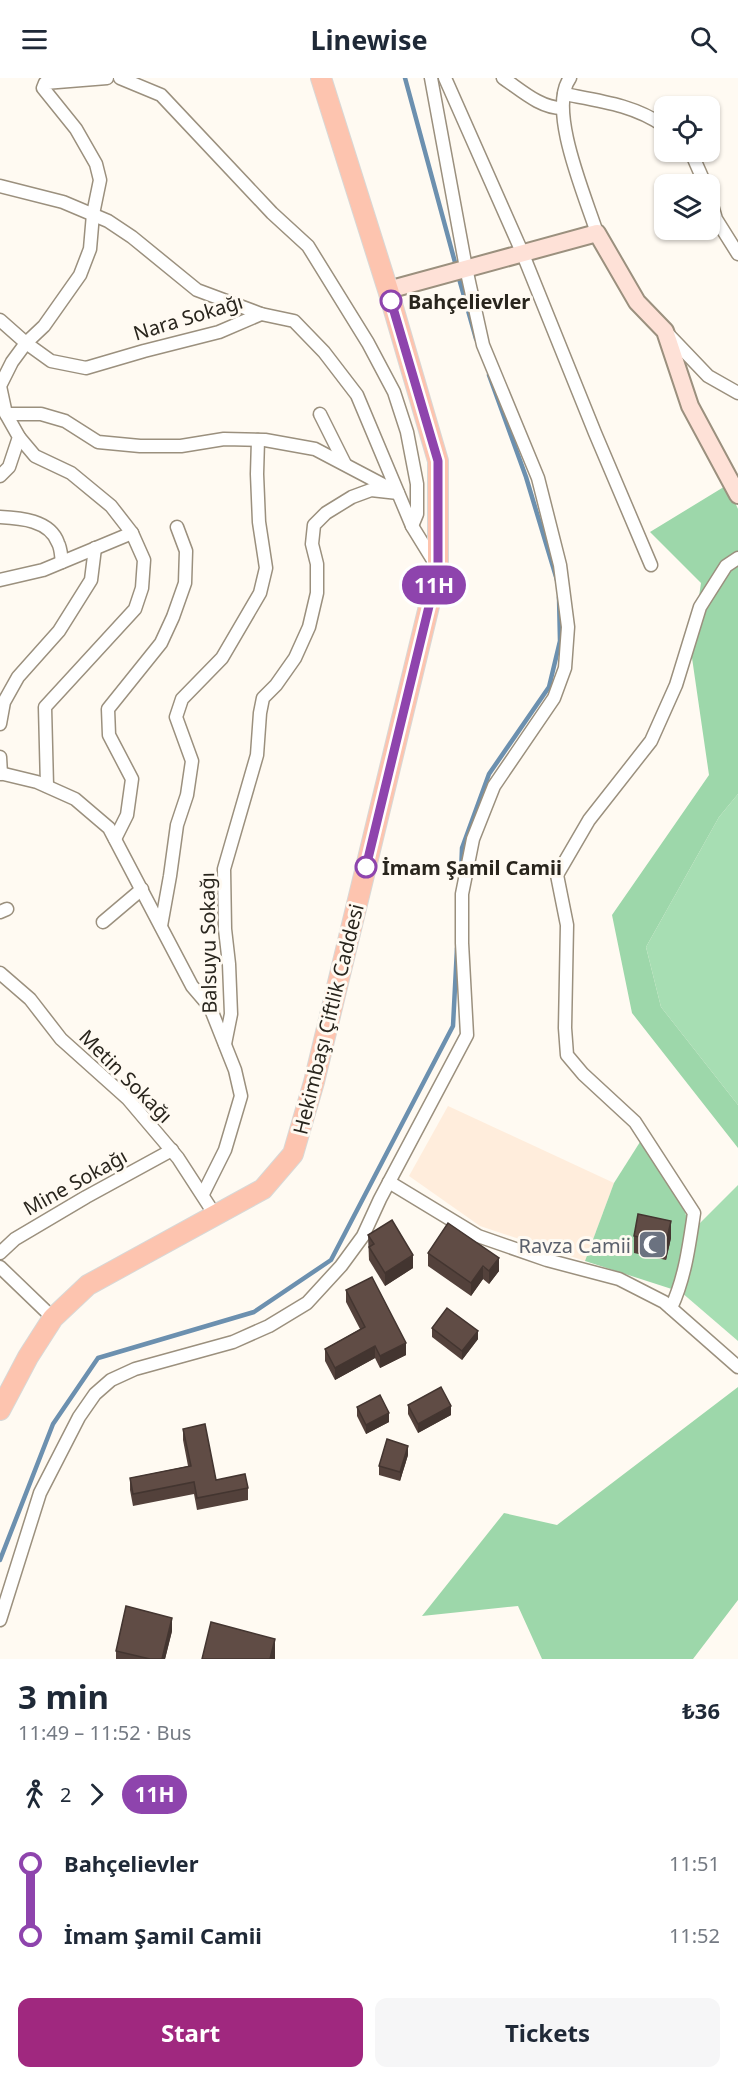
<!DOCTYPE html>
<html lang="en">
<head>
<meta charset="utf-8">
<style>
	:root { --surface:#fff; --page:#f6f6f7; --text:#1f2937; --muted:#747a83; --accent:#a0287f }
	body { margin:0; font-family:"Noto Sans",sans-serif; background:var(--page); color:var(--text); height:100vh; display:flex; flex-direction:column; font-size:22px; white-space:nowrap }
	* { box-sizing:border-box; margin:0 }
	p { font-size:20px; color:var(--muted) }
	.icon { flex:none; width:33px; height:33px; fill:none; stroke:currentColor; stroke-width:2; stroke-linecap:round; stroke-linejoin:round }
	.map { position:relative; height:1581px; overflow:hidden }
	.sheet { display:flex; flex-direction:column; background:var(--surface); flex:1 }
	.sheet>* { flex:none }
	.badge { padding:0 12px; border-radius:20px; font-size:21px; line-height:39px }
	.tools { position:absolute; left:654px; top:18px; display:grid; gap:12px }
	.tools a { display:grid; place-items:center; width:66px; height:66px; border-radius:12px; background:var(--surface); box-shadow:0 2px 4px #0004; font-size:30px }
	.map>.badge { position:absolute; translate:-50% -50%; box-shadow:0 0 0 3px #fff }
	.legs { display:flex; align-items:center; gap:9px; height:66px; padding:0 18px; font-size:20px }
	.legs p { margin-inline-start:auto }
	.summary { display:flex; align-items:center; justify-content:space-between; height:102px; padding:0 18px }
	h1 { font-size:33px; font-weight:700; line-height:45px }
	.cta { display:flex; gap:12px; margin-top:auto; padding:12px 18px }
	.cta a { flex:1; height:69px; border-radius:12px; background:var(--accent); color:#fff; font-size:24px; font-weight:700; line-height:69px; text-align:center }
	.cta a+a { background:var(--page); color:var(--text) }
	ul { padding:0 18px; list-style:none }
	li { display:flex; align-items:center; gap:21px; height:72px; font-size:22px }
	li i { display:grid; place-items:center; width:9px; height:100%; margin:0 8px; background:currentColor }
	li i::after { content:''; width:15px; height:15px; margin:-8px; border:4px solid; border-radius:50%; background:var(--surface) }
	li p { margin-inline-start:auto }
	li:first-child i { background:linear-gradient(#0000 50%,currentColor 0) }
	li:last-child i { background:linear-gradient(currentColor 50%,#0000 0) }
	header { display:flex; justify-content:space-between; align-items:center; height:78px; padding:0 18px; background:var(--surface); font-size:27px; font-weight:700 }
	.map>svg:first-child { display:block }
	.industrial { fill:#ffeddc }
	.green { fill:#a7deb3 }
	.forest { fill:#9dd7aa }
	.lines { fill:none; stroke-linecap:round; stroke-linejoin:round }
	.stream { stroke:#6c90af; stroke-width:4.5 }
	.street-casing { stroke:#9b907e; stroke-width:15 }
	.secondary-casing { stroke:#9b907e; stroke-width:20 }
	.primary-casing { stroke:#d8d8d6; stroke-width:22 }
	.street { stroke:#fff; stroke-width:12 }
	.secondary { stroke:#fee1d7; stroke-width:16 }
	.primary { stroke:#fdc4af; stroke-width:20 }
	.wall { fill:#53413b }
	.shaded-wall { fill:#433530 }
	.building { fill:#604c45; stroke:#433530; stroke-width:1.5 }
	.line-1-casing { stroke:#fff; stroke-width:14 }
	.line-1 { stroke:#8e44ad; stroke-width:9 }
	.stop-1-dot { fill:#fff; stroke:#8e44ad; stroke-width:3 }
	.labels { text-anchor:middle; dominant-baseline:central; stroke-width:6; stroke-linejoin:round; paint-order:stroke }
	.stop-label { font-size:20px; font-weight:bold; fill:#29251d; stroke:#fffaf2; text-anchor:start }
	.street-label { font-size:20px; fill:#29251d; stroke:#fffaf2 }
	.worship-label { font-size:20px; fill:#5b616d; stroke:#fffaf2; text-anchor:end }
</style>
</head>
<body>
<header><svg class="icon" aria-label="menu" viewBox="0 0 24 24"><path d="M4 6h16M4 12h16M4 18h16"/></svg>Linewise<svg class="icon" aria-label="search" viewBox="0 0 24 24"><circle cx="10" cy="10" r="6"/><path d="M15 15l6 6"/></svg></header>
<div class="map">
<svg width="738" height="1581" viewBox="0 0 738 1581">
	<rect width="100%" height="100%" fill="#fffaf2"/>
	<!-- industrial -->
	<polygon class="industrial" points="448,1028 614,1105 585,1183 480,1148 409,1098"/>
	<!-- green -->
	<g class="green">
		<polygon points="738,716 738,1027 661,929 646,869 719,739"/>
		<polygon points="738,1107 738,1263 681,1214 692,1153"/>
	</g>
	<!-- forest -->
	<g class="forest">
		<polygon points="727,407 738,431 738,716 719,739 646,869 661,929 738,1027 738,1070 632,935 612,837 709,697 691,573 701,505 650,454"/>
		<polygon points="640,1064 672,1100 692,1153 681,1214 585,1183 614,1105"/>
		<polygon points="738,1309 738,1522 693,1581 542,1581 518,1528 422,1538 504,1435 557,1447"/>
	</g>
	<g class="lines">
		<!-- stream -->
		<g class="stream">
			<polyline points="405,0 456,188"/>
			<polyline points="458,197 476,261"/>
			<polyline points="489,297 526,399 557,502"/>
			<polyline points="461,795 462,770 489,696 549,609 560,563 559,519"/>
			<polyline points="0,1482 53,1346 98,1280 254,1234 331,1182 453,948 457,870"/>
		</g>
		<defs>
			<g id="street">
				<polyline points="120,0 161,17 272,135 308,168 368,265 394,314 407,354 417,406 417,436 412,448"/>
				<polyline points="445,0 522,174 595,355 651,487"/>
				<path d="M503,0c18,12 37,30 59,30"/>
				<path d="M570,0c-23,31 16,120 27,155"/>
				<path d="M564,16c36,7 70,11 100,32"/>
				<polyline points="691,74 705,106"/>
				<polyline points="0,108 63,124 108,143 132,159 197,212 261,236"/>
				<polyline points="710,120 716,141 738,176"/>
				<polyline points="0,242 26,265 51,283 86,290 144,273 219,254 261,236 294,243 324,274 357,317 412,448 436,487"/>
				<polyline points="666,254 708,298 738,315"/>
				<polyline points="6,336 41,336 65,343 98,364 140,368 181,368 224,361 265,362 315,371 391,411"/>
				<polyline points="320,336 345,386"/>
				<polyline points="19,359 35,378 71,395 111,428 132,455 144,482 142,510 135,531 45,629 47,708"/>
				<polyline points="0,398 9,389 19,359 6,336 0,308 12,284 26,265 44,248 80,197 90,171 93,136 100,102 96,86 76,51 43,10 45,5 107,0"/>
				<path d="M0,439c20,1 50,3 58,26 3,5 3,13 4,19"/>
				<polyline points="0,502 43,492 132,455"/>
				<polyline points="0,646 4,624 18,599 59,553 91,502 95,470"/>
				<polyline points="0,679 1,696"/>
				<polyline points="0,695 37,704 75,721 109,750 192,908 210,929 235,992 241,1018 225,1072 203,1116"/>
				<polyline points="115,761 127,737 132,701 109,657 108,631 161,565 173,539 185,505 186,473 177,449"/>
				<polyline points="0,834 7,831"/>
				<polyline points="103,844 142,811"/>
				<polyline points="161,848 170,798 177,747 187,717 192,683 176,639 182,621 222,580 260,515 266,490 259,444 257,396 258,362"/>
				<polyline points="0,895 30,921 61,961 128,1021 178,1080 215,1137"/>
				<polyline points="225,966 231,936 229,886 225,851 224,791 257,677 260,635 263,620 276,607 295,580 309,549 317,515 317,486 312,466 314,447 326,435 352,419 371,412 398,415"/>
				<polyline points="389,1104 478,1158 547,1182 619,1201 664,1224 738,1289"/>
				<polyline points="0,1175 15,1161 86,1119 172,1072"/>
				<polyline points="0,1189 53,1240"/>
				<path d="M671,1230c14,-30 18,-62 23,-95l-59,-91 -52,-48 -16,-19 -2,-27 2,-103 -10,-50 32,-55 62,-79 25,-56 24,-78 26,-41 12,-8"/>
				<polyline points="0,1542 40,1415 79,1339 95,1316 111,1302 135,1291 233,1264 269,1248 307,1225 341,1188 363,1158 380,1121 467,957 462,865 462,816 473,761 494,708 554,620 565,590 568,549 560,487 538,400 483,267 466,190 431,0"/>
			</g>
			<polyline id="secondary" points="388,212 597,155 637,224 665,253 690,328 738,417"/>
			<polyline id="primary" points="0,1332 28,1279 53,1240 88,1207 263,1111 293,1076 314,1004 438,491 438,383 388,212 321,0"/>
		</defs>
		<!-- street casing -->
		<use href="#street" class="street-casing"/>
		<!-- secondary casing -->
		<use href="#secondary" class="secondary-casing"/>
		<!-- primary casing -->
		<use href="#primary" class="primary-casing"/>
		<!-- street -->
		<use href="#street" class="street"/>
		<!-- secondary -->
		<use href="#secondary" class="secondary"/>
		<!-- primary -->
		<use href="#primary" class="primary"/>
	</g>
	<!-- wall -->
	<g class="wall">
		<polygon points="368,1157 413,1190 385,1208 369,1182"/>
		<polygon points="634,1158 671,1160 666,1182 634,1175"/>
		<polygon points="428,1175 499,1193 489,1206 483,1201 471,1218 428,1188"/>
		<polygon points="346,1212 406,1277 380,1290 375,1280 335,1302 325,1283 325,1271 360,1251 346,1224"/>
		<polygon points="432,1250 478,1261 462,1282 432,1259"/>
		<polygon points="408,1327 451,1337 418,1355 408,1336"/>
		<polygon points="357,1329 389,1344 366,1356 357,1338"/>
		<polygon points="183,1351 216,1402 248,1410 248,1422 197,1432 194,1416 133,1428 130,1412 130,1400 188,1388 183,1362"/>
		<polygon points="408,1377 400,1403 379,1397 379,1388"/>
		<polygon points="172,1553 165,1581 116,1581 116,1573"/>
	</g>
	<!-- shaded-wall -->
	<g class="shaded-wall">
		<polygon points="671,1143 671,1160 666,1182 666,1165"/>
		<polygon points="413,1177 413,1190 385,1208 385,1195"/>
		<polygon points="499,1180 499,1193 489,1206 489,1193"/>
		<polygon points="483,1188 483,1201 471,1218 471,1205"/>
		<polygon points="478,1253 478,1261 462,1282 462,1273"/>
		<polygon points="406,1265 406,1277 380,1290 380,1278"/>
		<polygon points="375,1268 375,1280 335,1302 335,1290"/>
		<polygon points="451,1328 451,1337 418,1355 418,1346"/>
		<polygon points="389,1335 389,1344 366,1356 366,1347"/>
		<polygon points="408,1368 408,1377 400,1403 400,1394"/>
		<polygon points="172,1540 172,1553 165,1581 162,1581"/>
		<polygon points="275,1561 275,1581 270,1581"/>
	</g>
	<!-- building -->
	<g class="building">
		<polygon points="638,1136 671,1143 666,1165 634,1158"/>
		<polygon points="392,1142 413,1177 385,1195 369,1169 374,1166 368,1157"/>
		<polygon points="448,1145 499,1180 489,1193 483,1188 471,1205 428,1175"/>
		<polygon points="372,1199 406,1265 380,1278 375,1268 335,1290 325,1271 365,1249 346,1212"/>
		<polygon points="447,1230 478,1253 462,1273 432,1250"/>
		<polygon points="441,1309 451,1328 418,1346 408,1327"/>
		<polygon points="380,1317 389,1335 366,1347 357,1329"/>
		<polygon points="205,1346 216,1402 245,1396 248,1410 197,1420 194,1404 133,1416 130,1400 191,1388 183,1351"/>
		<polygon points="387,1361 408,1368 400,1394 379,1388"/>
		<polygon points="126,1528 172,1540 162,1581 150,1581 116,1573"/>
		<polygon points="211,1544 275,1561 270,1581 202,1581"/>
	</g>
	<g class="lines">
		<defs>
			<polyline id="line-1" points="366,789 438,491 438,383 391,223"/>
		</defs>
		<!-- line-1 casing -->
		<use href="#line-1" class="line-1-casing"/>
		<!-- line-1 -->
		<use href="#line-1" class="line-1"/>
	</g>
	<!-- icons -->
	<defs>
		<symbol id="mosque-square" viewBox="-11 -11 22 22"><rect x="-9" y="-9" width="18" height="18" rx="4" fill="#6b7280" stroke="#fffaf2"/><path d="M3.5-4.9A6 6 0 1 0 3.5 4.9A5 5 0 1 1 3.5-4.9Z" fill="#fff"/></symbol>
	</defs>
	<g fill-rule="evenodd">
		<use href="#mosque-square" x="636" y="1150" width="33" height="33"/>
	</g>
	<!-- markers -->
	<g class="stop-1-dot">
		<circle cx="391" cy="223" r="10"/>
		<circle cx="366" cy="789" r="10"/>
	</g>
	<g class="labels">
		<!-- stop labels -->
		<g class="stop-label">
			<text x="408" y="223">Bahçelievler</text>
			<text x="382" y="789">İmam Şamil Camii</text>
		</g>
		<!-- street labels -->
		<g class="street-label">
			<text transform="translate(188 239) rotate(-17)">Nara Sokağı</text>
			<text transform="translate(208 865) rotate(-91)">Balsuyu Sokağı</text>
			<text transform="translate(328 941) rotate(-76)">Hekimbaşı Çiftlik Caddesi</text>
			<text transform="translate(126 998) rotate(45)">Metin Sokağı</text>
			<text transform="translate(75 1104) rotate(-29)">Mine Sokağı</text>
		</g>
		<!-- worship labels -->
		<g class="worship-label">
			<text x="631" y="1167">Ravza Camii</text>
		</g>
	</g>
</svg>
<div class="tools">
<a><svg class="icon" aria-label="locate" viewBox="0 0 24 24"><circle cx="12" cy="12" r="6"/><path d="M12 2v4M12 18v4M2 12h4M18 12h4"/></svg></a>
<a><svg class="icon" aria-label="layers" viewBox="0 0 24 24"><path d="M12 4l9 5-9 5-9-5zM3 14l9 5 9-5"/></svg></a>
</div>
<b class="badge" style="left:434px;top:507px;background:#8e44ad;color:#fff">11H</b>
</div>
<section class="sheet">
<div class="summary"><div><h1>3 min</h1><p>11:49 – 11:52 · Bus</p></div><b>₺36</b></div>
<div class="legs"><svg class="icon" aria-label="walk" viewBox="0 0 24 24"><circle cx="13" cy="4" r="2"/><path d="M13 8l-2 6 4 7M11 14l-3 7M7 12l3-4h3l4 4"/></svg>2<svg class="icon" aria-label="forward" viewBox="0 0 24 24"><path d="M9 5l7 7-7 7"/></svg><b class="badge" style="background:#8e44ad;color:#fff">11H</b></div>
<ul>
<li><i style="color:#8e44ad"></i><b>Bahçelievler</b><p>11:51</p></li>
<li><i style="color:#8e44ad"></i><b>İmam Şamil Camii</b><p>11:52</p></li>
</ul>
<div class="cta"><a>Start</a><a>Tickets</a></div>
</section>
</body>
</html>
